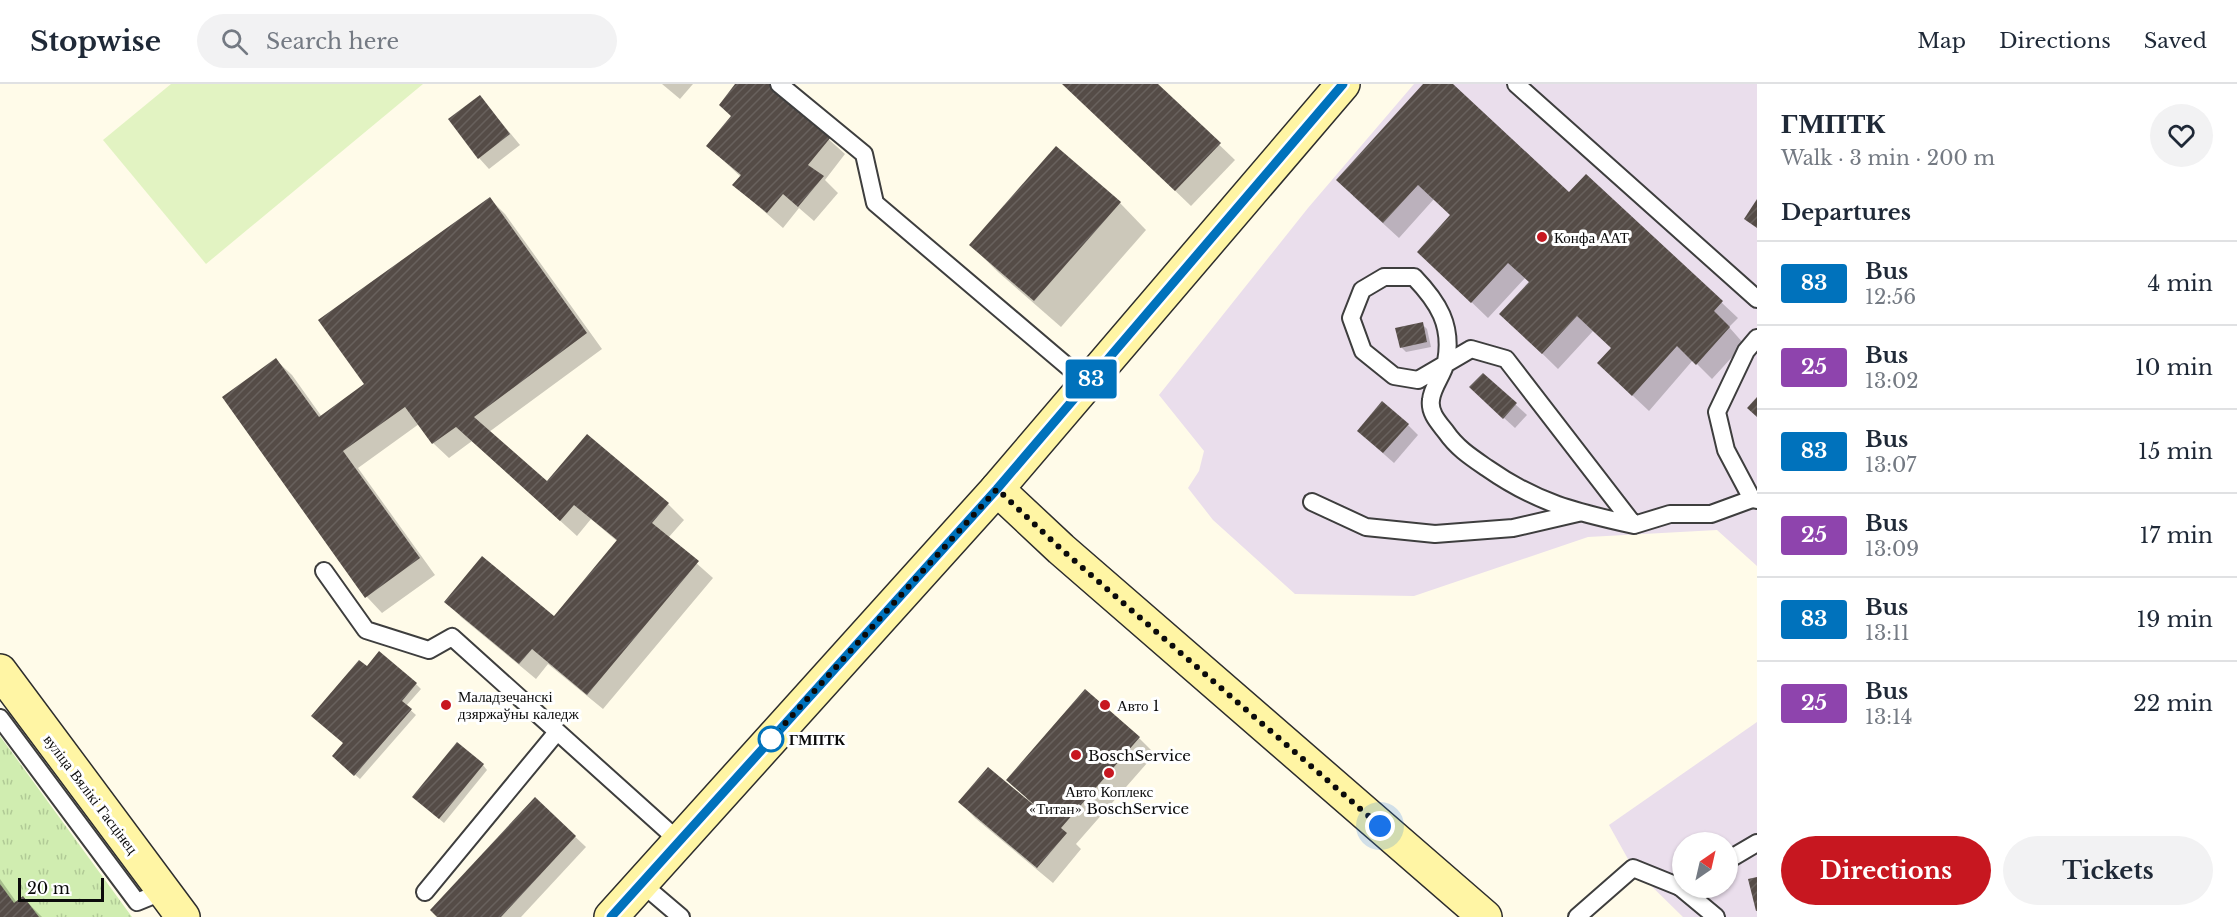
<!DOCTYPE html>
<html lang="en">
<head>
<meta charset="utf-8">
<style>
	:root { --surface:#fff; --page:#f2f2f3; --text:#1f2937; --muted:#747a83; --line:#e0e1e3; --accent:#c71720 }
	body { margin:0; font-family:"Libre Baskerville",serif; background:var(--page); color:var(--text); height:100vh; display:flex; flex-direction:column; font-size:22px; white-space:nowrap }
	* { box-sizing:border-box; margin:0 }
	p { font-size:20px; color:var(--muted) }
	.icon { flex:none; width:33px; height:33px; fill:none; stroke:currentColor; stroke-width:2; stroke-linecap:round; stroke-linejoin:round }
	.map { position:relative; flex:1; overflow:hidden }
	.panel { display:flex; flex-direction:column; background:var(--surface); width:480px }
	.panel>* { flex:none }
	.badge { padding:0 12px; border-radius:4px; font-size:21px; line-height:39px }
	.needle { width:39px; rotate:34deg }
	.fabs { position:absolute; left:1672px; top:748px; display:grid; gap:12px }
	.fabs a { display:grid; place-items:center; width:66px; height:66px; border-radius:50%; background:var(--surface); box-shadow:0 2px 4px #0004; font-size:30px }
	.scale { position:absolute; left:18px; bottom:15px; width:86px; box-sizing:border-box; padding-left:6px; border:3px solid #0b0b0b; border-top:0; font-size:16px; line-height:21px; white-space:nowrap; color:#0b0b0b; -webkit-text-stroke:4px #fff; paint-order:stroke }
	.you { position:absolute; width:30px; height:30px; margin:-15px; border:4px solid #fff; border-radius:50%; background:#1a73e8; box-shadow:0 0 0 9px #1a73e833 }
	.map>.badge { position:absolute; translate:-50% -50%; box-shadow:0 0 0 3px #fff }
	h2 { padding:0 24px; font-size:22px; line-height:54px }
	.round { display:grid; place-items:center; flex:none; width:63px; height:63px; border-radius:32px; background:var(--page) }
	.summary { display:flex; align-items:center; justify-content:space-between; height:102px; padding:0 24px }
	h1 { font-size:28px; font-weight:700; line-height:45px }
	.cta { display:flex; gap:12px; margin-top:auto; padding:12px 24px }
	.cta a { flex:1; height:69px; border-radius:36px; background:var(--accent); color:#fff; font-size:24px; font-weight:700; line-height:69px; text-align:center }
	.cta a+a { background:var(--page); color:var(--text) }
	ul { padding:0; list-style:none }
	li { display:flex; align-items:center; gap:18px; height:84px; padding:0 24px; border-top:2px solid var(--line) }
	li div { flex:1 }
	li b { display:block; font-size:22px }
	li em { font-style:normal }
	li .badge { min-width:66px; font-weight:700; text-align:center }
	header { display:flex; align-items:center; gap:36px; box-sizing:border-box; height:84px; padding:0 30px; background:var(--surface); border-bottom:2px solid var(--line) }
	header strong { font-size:28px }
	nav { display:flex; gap:33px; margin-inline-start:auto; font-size:21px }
	.search { width:420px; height:54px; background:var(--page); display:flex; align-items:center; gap:15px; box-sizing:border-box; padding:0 21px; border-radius:33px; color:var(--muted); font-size:22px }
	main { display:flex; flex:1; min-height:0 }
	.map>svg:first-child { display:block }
	.industrial { fill:#eadeec; fill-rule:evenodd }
	.grass { fill:url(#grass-tufts) }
	.pitch { fill:#e2f3c2 }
	.shadow { fill:#0003 }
	.building { fill:url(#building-hatch) }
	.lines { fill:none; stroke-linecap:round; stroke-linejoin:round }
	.lane-casing { stroke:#3e3e3e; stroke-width:20 }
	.secondary-casing { stroke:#2d2d2d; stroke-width:36 }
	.lane { stroke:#fff; stroke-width:16 }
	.secondary { stroke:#fff5a4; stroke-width:33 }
	.line-casing { stroke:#fff; stroke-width:14 }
	.line { stroke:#0072bc; stroke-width:9 }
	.walk { stroke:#0b0b0b; stroke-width:6; stroke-dasharray:0 10.8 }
	.poi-dot { fill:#c71720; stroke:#fff; stroke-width:2 }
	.stop-dot { fill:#fff; stroke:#0072bc; stroke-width:3 }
	.labels { text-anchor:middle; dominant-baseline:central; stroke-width:6; stroke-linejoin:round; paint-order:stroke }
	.poi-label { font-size:15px; fill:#0b0b0b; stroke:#fff; text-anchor:start }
	.stop-label { font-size:15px; font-weight:bold; fill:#0b0b0b; stroke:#fff; text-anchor:start }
	.street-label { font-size:15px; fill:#0b0b0b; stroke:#fff }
</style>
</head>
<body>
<header>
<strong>Stopwise</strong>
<div class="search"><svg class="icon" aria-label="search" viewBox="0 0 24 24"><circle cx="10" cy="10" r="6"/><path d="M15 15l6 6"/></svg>Search here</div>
<nav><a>Map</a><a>Directions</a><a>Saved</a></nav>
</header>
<main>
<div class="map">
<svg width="1757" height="833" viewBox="0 0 1757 833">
	<defs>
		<pattern id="grass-tufts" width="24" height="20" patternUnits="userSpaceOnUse" patternTransform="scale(1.5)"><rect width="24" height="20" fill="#d0edb0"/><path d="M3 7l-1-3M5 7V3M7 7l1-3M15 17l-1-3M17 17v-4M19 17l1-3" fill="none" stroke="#b1ca96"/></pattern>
		<pattern id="building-hatch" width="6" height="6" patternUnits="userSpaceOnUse" patternTransform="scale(1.5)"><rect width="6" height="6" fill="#554c47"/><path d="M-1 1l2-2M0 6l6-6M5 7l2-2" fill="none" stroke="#68615d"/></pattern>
	</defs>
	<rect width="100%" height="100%" fill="#fffbe9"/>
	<!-- industrial -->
	<g class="industrial">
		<polygon points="1414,0 1757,0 1757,482 1717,446 1588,453 1414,512 1295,510 1213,436 1188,404 1199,387 1204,367 1159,311 1308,124"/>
		<path d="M1757,638v195h-74l-50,-49 -24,-43zM1683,759h45v45h-45z"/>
	</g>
	<!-- grass -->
	<polygon class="grass" points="0,652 132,833 20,833 0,806"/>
	<!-- pitch -->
	<polygon class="pitch" points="171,0 423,0 206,180 103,56"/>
	<!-- shadow -->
	<g class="shadow">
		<polygon points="662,0 693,0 680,15"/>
		<polygon points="737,0 767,0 845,70 825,96 838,109 814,137 799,124 783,144 734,101 741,93 708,62 732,32"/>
		<polygon points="1064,0 1156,0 1235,76 1191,122"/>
		<polygon points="1425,0 1451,0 1569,111 1587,92 1738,234 1729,243 1744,260 1712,295 1693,276 1649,327 1615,295 1613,265 1593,247 1558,285 1517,245 1531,199 1525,194 1488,234 1435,183 1452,131 1434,115 1399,154 1353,112"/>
		<polygon points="480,13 520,61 489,85 479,74"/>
		<polygon points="490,115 505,130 602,265 489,348 547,399 587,353 668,420 684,436 668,454 713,494 603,625 548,580 536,595 461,533 446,517 554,534 618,458 591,435 577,452 472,357 449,374 433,359 419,340 358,384 435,491 382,529 367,513 276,276 292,291 322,333 366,301"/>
		<polygon points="1120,119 1146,146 1061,243 998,188 971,161"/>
		<polygon points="1422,240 1427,245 1431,263 1406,268 1401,263"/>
		<polygon points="1483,291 1527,331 1515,344 1482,314"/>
		<polygon points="1408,341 1418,351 1394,379 1369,357"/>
		<polygon points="367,584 416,600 421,605 406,622 416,631 360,695 339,677"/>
		<polygon points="1139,654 1155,670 1076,760 1081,765 1053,799 975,734 960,718 1025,716 1027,714 1008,696"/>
		<polygon points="483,681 487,686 444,739 419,718"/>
		<polygon points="535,715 586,763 521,833 439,833"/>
		<polygon points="0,795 17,819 23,814 42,833 0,833"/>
	</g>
	<!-- building -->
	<g class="building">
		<polygon points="735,0 769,0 831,53 808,81 824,92 798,123 783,110 767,129 732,101 741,91 706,62 731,32 719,21"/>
		<polygon points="1062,0 1158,0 1221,59 1175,107"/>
		<polygon points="1423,0 1453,0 1569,108 1586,90 1723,217 1714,227 1730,243 1696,281 1677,262 1632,312 1597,279 1611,264 1577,232 1542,270 1499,230 1529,198 1508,179 1471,219 1417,168 1450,131 1418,101 1383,139 1336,96"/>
		<polygon points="480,11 510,50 478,75 448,35"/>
		<polygon points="1056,62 1121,118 1034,217 969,161"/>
		<polygon points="490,113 587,249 474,333 547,397 587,350 669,419 652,439 699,477 587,611 532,565 519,580 444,518 482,472 554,532 617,456 574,421 560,437 456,343 432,360 405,323 343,367 420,474 365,514 222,313 276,274 319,333 364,300 318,236"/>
		<polygon points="1757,115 1757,144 1744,135"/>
		<polygon points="1423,238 1427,258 1400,264 1395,244"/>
		<polygon points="1483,289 1517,319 1503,335 1469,303"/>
		<polygon points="1757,313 1757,333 1747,324"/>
		<polygon points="1382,317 1409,340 1383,369 1357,347"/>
		<polygon points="379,567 417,599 402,617 412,625 354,692 332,672 343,659 311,632 359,576 367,582"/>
		<polygon points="1085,605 1140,653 1061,744 1067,749 1037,784 958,718 988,683 1054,738 1006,696"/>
		<polygon points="457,658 484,680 439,735 412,713"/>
		<polygon points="535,713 576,752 501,833 437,833 430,826"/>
		<polygon points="1757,793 1757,827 1756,827 1748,795"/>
		<polygon points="0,800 14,819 23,812 39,833 0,833"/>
	</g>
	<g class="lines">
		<defs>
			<g id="lane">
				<polyline points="779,0 864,70 875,119 1087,299"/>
				<polyline points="1516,0 1757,215"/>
				<polyline points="1757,254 1746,267 1717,328 1726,366 1752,415 1757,416"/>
				<polyline points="1312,418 1366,443 1435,450 1513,444 1578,429"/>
				<path d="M1634,441c-59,-13 -97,-22 -147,-57 -16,-11 -30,-20 -41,-36 -7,-9 -17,-19 -15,-32 1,-13 12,-25 15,-38 7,-37 -8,-60 -32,-85h-30l-22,13 -11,28 12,33 31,25 24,4 53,-31 35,10 128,166 36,-11h41l41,-15"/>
				<polyline points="324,487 366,546 429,566 452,553 680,758"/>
				<polyline points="0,634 137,818 164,807"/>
				<polyline points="1728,776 1757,759"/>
				<polyline points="641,799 681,833"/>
				<polyline points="1680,803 1716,833"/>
				<polyline points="425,808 557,648"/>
				<polyline points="1577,833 1633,784 1680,803 1683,801"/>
			</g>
			<g id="secondary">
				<polyline points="997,405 1061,465 1485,833"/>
				<polyline points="0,587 183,833"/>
				<polyline points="611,833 997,405 1343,0"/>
			</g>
		</defs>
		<!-- lane casing -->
		<use href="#lane" class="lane-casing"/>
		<!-- secondary casing -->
		<use href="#secondary" class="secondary-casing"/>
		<!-- lane -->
		<use href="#lane" class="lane"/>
		<!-- secondary -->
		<use href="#secondary" class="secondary"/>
	</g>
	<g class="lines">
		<defs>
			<polyline id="line" points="611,833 997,405 1343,0"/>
		</defs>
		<!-- line casing -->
		<use href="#line" class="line-casing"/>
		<!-- line -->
		<use href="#line" class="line"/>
		<!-- walk -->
		<polyline class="walk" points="771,655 997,405 1061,465 1380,742"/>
	</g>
	<!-- markers -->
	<g class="poi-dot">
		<circle cx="1542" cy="153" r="6"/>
		<circle cx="446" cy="621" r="6"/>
		<circle cx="1105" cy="621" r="6"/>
		<circle cx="1076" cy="671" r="6"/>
		<circle cx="1109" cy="689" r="6"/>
	</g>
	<circle class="stop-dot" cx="771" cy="655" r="12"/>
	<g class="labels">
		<!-- poi labels -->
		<g class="poi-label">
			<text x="1554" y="153">Конфа ААТ</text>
			<text x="458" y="612">Маладзечанскі<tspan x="458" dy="17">дзяржаўны каледж</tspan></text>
			<text x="1117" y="621">Авто 1</text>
			<text x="1088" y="671">BoschService</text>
			<text x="1109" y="707" text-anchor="middle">Авто Коплекс<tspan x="1109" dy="17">«Титан» BoschService</tspan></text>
		</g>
		<!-- stop labels -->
		<g class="stop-label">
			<text x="789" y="655">ГМПТК</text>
		</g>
		<!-- street labels -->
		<g class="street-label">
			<text transform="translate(91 710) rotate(53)">вуліца Вялікі Гасцінец</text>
		</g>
	</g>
</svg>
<div class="fabs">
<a><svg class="needle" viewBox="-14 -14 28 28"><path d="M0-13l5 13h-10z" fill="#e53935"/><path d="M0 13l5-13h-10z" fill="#747a83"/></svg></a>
</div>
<div class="scale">20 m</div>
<div class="you" style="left:1380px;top:742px"></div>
<b class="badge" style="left:1091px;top:295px;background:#0072bc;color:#fff">83</b>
</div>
<section class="panel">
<div class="summary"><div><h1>ГМПТК</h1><p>Walk · 3 min · 200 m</p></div><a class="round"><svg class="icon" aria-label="heart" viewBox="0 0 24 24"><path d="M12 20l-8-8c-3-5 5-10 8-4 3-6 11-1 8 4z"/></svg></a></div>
<h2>Departures</h2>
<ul>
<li><span class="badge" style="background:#0072bc;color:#fff">83</span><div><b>Bus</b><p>12:56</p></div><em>4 min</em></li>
<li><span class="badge" style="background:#8e44ad;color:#fff">25</span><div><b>Bus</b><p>13:02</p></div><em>10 min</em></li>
<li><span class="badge" style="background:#0072bc;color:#fff">83</span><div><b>Bus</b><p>13:07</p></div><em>15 min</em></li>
<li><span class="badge" style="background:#8e44ad;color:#fff">25</span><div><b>Bus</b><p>13:09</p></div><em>17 min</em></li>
<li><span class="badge" style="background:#0072bc;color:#fff">83</span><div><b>Bus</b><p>13:11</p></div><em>19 min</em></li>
<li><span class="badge" style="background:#8e44ad;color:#fff">25</span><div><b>Bus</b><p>13:14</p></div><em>22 min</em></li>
</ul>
<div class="cta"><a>Directions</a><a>Tickets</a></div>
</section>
</main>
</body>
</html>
